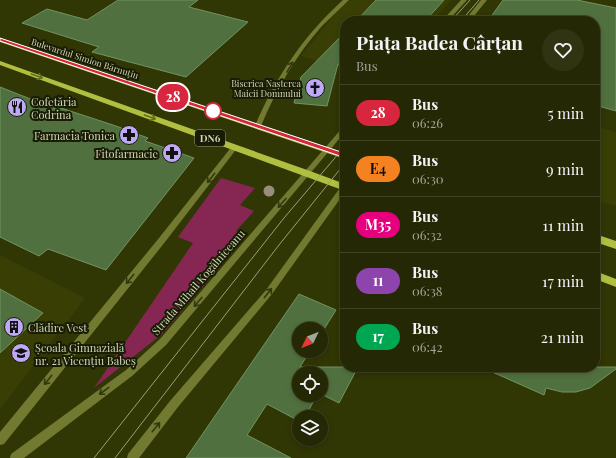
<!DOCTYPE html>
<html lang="en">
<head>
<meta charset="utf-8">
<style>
	:root { --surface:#252804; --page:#313413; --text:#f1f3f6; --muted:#a3a69a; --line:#424426 }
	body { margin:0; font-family:"Playfair Display",serif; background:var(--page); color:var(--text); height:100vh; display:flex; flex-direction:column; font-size:15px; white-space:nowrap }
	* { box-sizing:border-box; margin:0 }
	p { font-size:13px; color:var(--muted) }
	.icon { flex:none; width:22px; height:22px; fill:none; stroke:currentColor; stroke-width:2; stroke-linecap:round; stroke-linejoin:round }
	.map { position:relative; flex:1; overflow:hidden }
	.details { position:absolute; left:340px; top:16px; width:260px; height:356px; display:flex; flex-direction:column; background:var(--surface); border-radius:16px; box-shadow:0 2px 6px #0003,0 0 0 1px var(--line) }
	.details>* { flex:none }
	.badge { padding:0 8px; border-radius:13px; font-size:14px; line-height:26px }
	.needle { width:26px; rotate:227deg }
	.tools { position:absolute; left:292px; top:322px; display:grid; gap:8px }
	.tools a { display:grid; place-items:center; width:36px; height:36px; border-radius:50%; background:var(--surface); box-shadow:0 2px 6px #0003,0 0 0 1px var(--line); font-size:20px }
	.map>.badge { position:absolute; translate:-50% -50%; box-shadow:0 0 0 2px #fff }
	.round { display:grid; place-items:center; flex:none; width:42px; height:42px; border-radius:21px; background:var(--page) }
	.headline { display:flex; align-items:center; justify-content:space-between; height:68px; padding:0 16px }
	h1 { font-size:19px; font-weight:700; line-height:30px }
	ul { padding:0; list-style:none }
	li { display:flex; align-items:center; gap:12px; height:56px; padding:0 16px; border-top:1px solid var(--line) }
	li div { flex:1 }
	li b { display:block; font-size:15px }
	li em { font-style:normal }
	li .badge { min-width:44px; font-weight:700; text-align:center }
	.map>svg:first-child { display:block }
	.built { fill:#383e04 }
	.green { fill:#862753 }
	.building { fill:#50713f; stroke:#719460 }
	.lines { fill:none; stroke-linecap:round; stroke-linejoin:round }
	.minor { fill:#717a30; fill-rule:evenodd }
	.tertiary { fill:#717a30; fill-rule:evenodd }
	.primary { fill:#b0bf3f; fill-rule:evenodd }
	.tram { stroke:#9ba07b; stroke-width:1 }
	.tree { fill:#9c8c7c }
	.oneway { stroke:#333811 }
	.oneway2 { stroke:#646e22 }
	.line { fill:#d7263d; stroke:#fff }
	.stop-dot { fill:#fff; stroke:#d7263d; stroke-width:2 }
	.labels { text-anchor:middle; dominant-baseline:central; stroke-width:4; stroke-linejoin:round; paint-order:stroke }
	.far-street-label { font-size:9px; fill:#d0d6b6; stroke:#191c04 }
	.far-poi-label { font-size:9px; fill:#d0d6b6; stroke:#191c04; text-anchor:end }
	.shield { fill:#191c04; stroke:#999e81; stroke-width:1 }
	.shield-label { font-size:10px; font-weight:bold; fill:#d0d6b6 }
	.poi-label { font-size:11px; fill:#d0d6b6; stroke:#191c04; text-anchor:start }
	.street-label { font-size:11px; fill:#d0d6b6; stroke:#191c04 }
</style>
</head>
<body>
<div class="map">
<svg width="616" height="458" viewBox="0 0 616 458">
	<rect width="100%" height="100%" fill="#313605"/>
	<!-- built -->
	<g class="built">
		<polygon points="350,0 451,0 432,21 345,21 345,69 301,56 339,9"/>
		<polygon points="595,126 616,132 616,206 595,199"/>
		<polygon points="0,255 85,298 0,409"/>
	</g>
	<!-- green -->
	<polygon class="green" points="221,178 255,188 240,205 254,211 236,231 246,236 162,334 94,388 193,243 178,237"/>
	<!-- building -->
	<g class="building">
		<polygon points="118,0 198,0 189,7 248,22 186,77 92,52 99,47 22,23 47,9 87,20"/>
		<polygon points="376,0 444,0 425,21 356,21"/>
		<polygon points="503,0 577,0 616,8 616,111 595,105 595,21 488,21"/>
		<polygon points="345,32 345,66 338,64 327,106 294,103 301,77"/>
		<polygon points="0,87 56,109 58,107 116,126 148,138 145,141 194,158 106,270 48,249 39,256 0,237"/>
		<polygon points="0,289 43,313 0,353"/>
		<polygon points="299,294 336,310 321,334 321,329 299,329 299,351 310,351 300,367 358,367 339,403 321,394 321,373 299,373 299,395 317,395 305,417 299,417 299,421 267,404 247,435 291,458 186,458"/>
		<polygon points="481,367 616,367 616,369 590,388 576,392 562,392 546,388 544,395"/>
	</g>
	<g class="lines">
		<!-- minor -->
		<g class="minor">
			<path d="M343,0h6c-9,9 -18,17 -27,26 -26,29 -46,64 -61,100l-1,1h-4l-1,-1c20,-48 49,-91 88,-126z"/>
			<polygon points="233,145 237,145 238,147 165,242 4,444 0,445 0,432 159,238"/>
		</g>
		<!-- tertiary -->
		<g class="tertiary">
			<polygon points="461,0 467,0 448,21 442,21"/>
			<polygon points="481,0 487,0 470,21 464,21"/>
			<polygon points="345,126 345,132 166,345 132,376 24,458 10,458 11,454 126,370 160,339 343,127"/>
			<polygon points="345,184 345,192 272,294 178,407 139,458 127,458 128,454 170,401 266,290 342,185"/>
		</g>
		<!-- primary -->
		<g class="primary">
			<polygon points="0,38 345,153 345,159 0,42"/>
			<polygon points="0,61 310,171 345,184 345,191 0,65"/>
			<polygon points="595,234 616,241 616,249 595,242"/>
			<polygon points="595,271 616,279 616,287 595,279"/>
		</g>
		<!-- tram -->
		<g class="tram">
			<polyline points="451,21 470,0"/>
			<polyline points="461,21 479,0"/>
			<polyline points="94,458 284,218 345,146"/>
			<polyline points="115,458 279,245 345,163"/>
		</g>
	</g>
	<!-- trees -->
	<circle class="tree" cx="269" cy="191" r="5.5"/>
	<!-- one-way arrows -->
	<defs><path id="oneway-shaft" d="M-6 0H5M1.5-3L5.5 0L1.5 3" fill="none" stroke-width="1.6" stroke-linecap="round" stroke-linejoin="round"/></defs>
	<g class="oneway">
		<use href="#oneway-shaft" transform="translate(290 67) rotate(-58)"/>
		<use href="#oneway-shaft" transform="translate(211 178) rotate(128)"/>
		<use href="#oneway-shaft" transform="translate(282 203) rotate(130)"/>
		<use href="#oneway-shaft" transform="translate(130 279) rotate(129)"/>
		<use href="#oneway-shaft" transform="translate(268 293) rotate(-52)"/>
		<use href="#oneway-shaft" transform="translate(198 302) rotate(130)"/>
		<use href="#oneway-shaft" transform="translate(48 380) rotate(129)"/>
		<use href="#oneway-shaft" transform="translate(104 391) rotate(143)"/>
		<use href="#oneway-shaft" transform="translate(156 427) rotate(-51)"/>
	</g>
	<g class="oneway2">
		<use href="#oneway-shaft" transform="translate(37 76) rotate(20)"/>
		<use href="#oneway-shaft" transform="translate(150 117) rotate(20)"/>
	</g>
	<!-- line -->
	<polygon class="line" points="0,38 347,154 348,156 347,157 343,157 0,41"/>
	<!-- icons -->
	<defs>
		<symbol id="church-disc" viewBox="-11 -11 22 22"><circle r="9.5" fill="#bda9f5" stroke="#191c04"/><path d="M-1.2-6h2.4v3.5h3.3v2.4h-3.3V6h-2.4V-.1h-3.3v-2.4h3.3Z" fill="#111"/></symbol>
		<symbol id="restaurant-disc" viewBox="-11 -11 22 22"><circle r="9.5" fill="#bda9f5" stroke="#191c04"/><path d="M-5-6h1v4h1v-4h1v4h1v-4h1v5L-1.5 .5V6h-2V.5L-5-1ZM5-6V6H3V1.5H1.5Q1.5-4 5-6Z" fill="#111"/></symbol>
		<symbol id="pharmacy-disc" viewBox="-11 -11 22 22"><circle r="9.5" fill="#bda9f5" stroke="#191c04"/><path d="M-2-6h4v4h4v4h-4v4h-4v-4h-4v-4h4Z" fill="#111"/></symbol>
		<symbol id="building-disc" viewBox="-11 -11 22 22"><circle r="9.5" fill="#bda9f5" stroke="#191c04"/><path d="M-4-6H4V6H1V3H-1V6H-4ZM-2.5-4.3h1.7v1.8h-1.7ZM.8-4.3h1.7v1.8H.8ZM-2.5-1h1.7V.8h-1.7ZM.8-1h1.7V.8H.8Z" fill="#111"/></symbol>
		<symbol id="school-disc" viewBox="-11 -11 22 22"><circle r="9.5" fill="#bda9f5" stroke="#191c04"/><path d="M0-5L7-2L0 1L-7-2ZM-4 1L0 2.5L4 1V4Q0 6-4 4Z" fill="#111"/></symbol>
	</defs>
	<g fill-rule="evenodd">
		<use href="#church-disc" x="304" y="77" width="22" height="22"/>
		<use href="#restaurant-disc" x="6" y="96" width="22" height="22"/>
		<use href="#pharmacy-disc" x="118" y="124" width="22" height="22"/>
		<use href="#pharmacy-disc" x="161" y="142" width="22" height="22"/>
		<use href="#building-disc" x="3" y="316" width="22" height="22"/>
		<use href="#school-disc" x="10" y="342" width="22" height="22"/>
	</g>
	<!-- markers -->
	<circle class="stop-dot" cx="213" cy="111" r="8"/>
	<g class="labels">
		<!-- far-street labels -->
		<g class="far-street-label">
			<text transform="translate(85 58) rotate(18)">Bulevardul Simion Bărnuțiu</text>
		</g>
		<!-- far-poi labels -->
		<g class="far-poi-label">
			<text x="301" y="83">Biserica Nașterea<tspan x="301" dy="10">Maicii Domnului</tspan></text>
		</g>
		<!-- shield labels -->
		<rect class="shield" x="195" y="130" width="30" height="16" rx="3"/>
		<g class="shield-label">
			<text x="210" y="138">DN6</text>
		</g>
		<!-- poi labels -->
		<g class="poi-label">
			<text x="31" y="101">Cofetăria<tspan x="31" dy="13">Codrina</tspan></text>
			<text x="115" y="135" text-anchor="end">Farmacia Tonica</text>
			<text x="158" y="153" text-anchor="end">Fitofarmacie</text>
			<text x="28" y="327">Clădire Vest</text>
			<text x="35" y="347">Școala Gimnazială<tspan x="35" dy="13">nr. 21 Vicențiu Babeș</tspan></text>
		</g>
		<!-- street labels -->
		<g class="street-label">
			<text transform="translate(198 282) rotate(-49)">Strada Mihail Kogălniceanu</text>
		</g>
	</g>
</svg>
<div class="tools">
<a><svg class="needle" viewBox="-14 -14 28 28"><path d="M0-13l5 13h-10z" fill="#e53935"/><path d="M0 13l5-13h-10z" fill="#a3a69a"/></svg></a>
<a><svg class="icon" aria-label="locate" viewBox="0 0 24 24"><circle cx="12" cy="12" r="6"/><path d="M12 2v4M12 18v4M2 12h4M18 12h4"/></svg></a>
<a><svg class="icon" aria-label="layers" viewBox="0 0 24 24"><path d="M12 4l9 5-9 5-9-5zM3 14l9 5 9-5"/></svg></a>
</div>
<b class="badge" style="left:173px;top:97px;background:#d7263d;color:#fff">28</b>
<section class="details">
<div class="headline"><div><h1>Piața Badea Cârțan</h1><p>Bus</p></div><a class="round"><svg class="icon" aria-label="heart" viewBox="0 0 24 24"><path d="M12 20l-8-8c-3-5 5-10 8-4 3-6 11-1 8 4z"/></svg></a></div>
<ul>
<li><span class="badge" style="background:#d7263d;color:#fff">28</span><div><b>Bus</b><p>06:26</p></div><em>5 min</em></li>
<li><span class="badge" style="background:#f58220;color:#111">E4</span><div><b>Bus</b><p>06:30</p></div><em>9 min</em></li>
<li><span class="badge" style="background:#e6007e;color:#fff">M35</span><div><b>Bus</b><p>06:32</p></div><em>11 min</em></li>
<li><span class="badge" style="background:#8e44ad;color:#fff">11</span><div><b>Bus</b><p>06:38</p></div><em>17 min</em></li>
<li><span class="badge" style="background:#00a651;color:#fff">17</span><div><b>Bus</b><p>06:42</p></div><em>21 min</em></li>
</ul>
</section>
</div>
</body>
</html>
